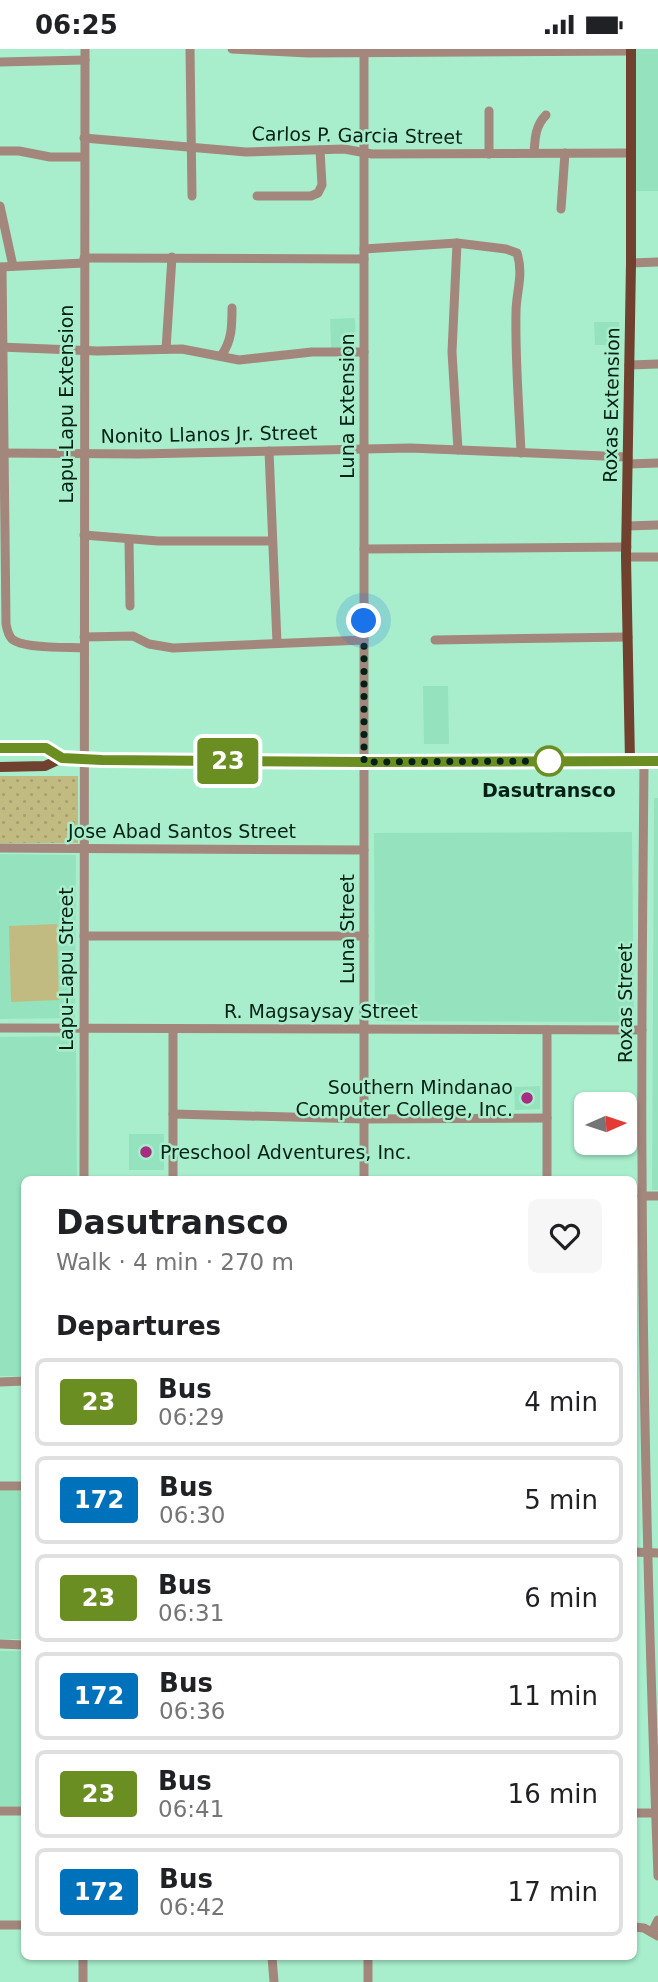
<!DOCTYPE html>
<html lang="en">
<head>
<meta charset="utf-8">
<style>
	:root { --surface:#fff; --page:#f6f6f6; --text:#202124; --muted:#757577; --line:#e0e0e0 }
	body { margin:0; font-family:"DejaVu Sans",sans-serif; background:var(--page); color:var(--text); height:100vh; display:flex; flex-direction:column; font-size:26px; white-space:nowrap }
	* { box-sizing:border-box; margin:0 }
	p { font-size:23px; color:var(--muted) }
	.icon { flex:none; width:38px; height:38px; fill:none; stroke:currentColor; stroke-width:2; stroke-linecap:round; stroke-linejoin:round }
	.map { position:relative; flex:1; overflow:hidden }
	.side { position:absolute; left:21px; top:1127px; width:616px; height:784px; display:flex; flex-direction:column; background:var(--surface); border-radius:10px; box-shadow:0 2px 5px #0004 }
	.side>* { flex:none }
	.badge { padding:0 14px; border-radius:5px; font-size:24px; line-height:46px }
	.needle { width:46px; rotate:87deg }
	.tools { position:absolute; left:574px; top:1043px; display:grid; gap:14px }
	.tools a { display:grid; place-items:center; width:63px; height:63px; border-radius:10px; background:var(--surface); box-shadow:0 2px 5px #0004; font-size:35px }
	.you { position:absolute; width:35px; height:35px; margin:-18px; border:5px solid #fff; border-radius:50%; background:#1a73e8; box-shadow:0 0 0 10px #1a73e833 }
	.map>.badge { position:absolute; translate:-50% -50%; box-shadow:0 0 0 4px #fff }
	h2 { padding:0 35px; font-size:26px; line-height:63px }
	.round { display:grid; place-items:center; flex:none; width:74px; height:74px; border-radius:10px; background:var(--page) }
	.summary { display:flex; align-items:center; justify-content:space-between; height:119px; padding:0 35px }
	h1 { font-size:33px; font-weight:800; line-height:52px }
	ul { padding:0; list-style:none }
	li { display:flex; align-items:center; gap:21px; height:88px; margin:0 14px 10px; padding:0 21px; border:4px solid var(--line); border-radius:10px }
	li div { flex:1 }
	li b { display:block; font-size:26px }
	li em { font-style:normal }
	li .badge { min-width:77px; font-weight:700; text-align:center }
	.status { display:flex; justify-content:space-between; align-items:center; height:49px; padding:0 35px; background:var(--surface); direction:ltr }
	.status svg { height:19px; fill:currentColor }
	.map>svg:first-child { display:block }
	.built { fill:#95e3be }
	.park { fill:url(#park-dots) }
	.garden { fill:#c1bb82 }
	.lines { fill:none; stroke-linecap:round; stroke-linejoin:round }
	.minor { stroke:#a3877c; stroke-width:9 }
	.major { stroke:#70412e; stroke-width:10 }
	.line-casing { stroke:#fff; stroke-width:16 }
	.line { stroke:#6b8e23; stroke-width:10 }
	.walk { stroke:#042115; stroke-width:7; stroke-dasharray:0 12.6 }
	.stop-dot { fill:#fff; stroke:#6b8e23; stroke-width:3.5 }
	.poi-dot { fill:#a62d82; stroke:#a8eecc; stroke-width:2.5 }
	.labels { text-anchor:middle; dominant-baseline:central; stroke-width:5; stroke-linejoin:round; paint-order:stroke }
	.street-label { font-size:19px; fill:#042115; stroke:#a8eecc }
	.stop-label { font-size:19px; font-weight:bold; fill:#042115; stroke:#a8eecc }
	.poi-label { font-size:19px; fill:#042115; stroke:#a8eecc; text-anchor:end }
</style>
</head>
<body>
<div class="status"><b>06:25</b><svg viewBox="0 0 49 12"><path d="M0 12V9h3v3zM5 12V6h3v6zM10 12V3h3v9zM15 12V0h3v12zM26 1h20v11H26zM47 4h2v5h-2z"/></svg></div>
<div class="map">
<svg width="658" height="1933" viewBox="0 0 658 1933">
	<defs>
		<pattern id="park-dots" width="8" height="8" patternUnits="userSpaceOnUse" patternTransform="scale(1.75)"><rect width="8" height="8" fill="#c1bb82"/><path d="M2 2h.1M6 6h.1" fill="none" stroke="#a4a06f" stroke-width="1.8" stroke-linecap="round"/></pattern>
	</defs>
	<rect width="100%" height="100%" fill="#a8eecc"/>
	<!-- built -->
	<g class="built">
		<polygon points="636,0 658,0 658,142 635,142"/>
		<polygon points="355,269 356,298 331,299 330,270"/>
		<polygon points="594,273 619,273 620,296 595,296"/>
		<polygon points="423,637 448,637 449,695 424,695"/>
		<polygon points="654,749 658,749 658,1141 652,1141"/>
		<polygon points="632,783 634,973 375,972 374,784"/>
		<polygon points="0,805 76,806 75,969 0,970"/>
		<polygon points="76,987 77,1130 24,1130 24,1327 0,1327 0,988"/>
		<polygon points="540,1037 540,1060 515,1061 514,1038"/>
		<rect x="129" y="1085" width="35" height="36"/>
		<rect x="0" y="1442" width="24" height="148"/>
		<rect x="0" y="1602" width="24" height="155"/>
	</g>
	<!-- park -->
	<rect class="park" x="0" y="727" width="78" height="67"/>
	<!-- garden -->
	<polygon class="garden" points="57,875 59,951 11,953 9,877"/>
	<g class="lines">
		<!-- minor -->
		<g class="minor">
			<polyline points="190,0 192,147"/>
			<polyline points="232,0 308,4 631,2"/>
			<polyline points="364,0 364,1130"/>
			<polyline points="0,13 85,11"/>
			<polyline points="489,62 489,105"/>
			<polyline points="84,89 246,103 344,100 372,105 631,104"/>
			<polyline points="0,102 19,102 50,108 84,108"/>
			<path d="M534,104c1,-14 1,-27 12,-38"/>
			<polyline points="257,147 311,147 318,144 322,136 320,101"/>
			<polyline points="0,157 13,217"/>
			<polyline points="561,160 565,104"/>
			<polyline points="457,194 452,303 458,401"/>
			<path d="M364,200l93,-6 49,6 11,4c7,22 -1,39 -1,59 -1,47 3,94 5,141"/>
			<polyline points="84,209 364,210"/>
			<polyline points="631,214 658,213"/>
			<polyline points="0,218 84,214"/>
			<path d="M2,218l4,357c1,5 2,11 6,15 11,10 57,8 72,9"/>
			<polyline points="0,298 97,302 182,300 239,311 312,303 364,303"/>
			<polyline points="166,300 172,208"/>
			<path d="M221,307c11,-15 11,-30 11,-48"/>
			<polyline points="629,316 658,315"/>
			<polyline points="269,402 277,594"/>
			<polyline points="0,404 139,405 410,399 628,408"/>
			<polyline points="628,415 658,414"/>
			<polyline points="627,477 658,476"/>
			<polyline points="84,486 158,492 272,492"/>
			<polyline points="129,491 130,557"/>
			<polyline points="364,500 627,498"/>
			<polyline points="626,508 658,508"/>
			<polyline points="84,588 133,587 149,595 173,599 364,591"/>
			<polyline points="435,591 628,588"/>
			<path d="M644,712c-1,134 -3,269 -2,403 1,238 7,475 16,712"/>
			<polyline points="0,799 364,801"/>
			<polyline points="84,887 364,887"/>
			<polyline points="0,979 642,981"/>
			<polyline points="547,981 547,1130"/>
			<polyline points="173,1065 364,1070 547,1069"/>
			<polyline points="84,1130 85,0"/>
			<polyline points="173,1130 173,980"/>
			<polyline points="642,1147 658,1147"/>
			<polyline points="0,1333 24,1332"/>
			<polyline points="0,1437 24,1437"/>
			<polyline points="634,1503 658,1504"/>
			<polyline points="0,1595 24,1596"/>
			<polyline points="0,1762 24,1762"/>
			<polyline points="634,1764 656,1764"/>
			<polyline points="0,1876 24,1876"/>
			<polyline points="634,1878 644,1879 658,1887"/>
			<polyline points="652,1883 658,1871"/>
			<polyline points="83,1908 83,1933"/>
			<polyline points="272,1908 274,1933"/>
			<polyline points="368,1933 368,1908"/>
		</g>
		<!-- major -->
		<g class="major">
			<polyline points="0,699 46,699 62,709"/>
			<polyline points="630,712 626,508 631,214 631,0"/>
			<polyline points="0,718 45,717 62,709 364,713 658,712"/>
		</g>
	</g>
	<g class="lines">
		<defs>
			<polyline id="line" points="0,699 46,699 62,709 102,711 364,713 658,712"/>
		</defs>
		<!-- line casing -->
		<use href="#line" class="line-casing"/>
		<!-- line -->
		<use href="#line" class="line"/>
		<!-- walk -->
		<polyline class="walk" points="364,572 364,713 549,712"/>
	</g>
	<!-- markers -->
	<circle class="stop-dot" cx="549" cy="712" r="14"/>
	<g class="poi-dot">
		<circle cx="527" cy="1049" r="7"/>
		<circle cx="146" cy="1103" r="7"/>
	</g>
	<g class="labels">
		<!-- street labels -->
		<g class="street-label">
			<text transform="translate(357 86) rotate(1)">Carlos P. Garcia Street</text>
			<text transform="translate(66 355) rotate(-90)">Lapu-Lapu Extension</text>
			<text transform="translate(611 356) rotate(-89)">Roxas Extension</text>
			<text transform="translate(347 357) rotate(-90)">Luna Extension</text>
			<text transform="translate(209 385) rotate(-1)">Nonito Llanos Jr. Street</text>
			<text x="182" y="782">Jose Abad Santos Street</text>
			<text transform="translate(347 880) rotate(-90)">Luna Street</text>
			<text transform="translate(66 920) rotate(-90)">Lapu-Lapu Street</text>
			<text transform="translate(625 954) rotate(-90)">Roxas Street</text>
			<text x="321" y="962">R. Magsaysay Street</text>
		</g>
		<!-- stop labels -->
		<g class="stop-label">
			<text x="549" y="741">Dasutransco</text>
		</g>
		<!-- poi labels -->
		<g class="poi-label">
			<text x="513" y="1038">Southern Mindanao<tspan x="513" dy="22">Computer College, Inc.</tspan></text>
			<text x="160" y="1103" text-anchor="start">Preschool Adventures, Inc.</text>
		</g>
	</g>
</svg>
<div class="tools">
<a><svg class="needle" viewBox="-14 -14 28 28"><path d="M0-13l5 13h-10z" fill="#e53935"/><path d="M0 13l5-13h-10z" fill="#757577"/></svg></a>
</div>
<div class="you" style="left:364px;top:572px"></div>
<b class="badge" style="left:228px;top:712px;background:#6b8e23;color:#fff">23</b>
<section class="side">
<div class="summary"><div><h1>Dasutransco</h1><p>Walk · 4 min · 270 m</p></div><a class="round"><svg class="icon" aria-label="heart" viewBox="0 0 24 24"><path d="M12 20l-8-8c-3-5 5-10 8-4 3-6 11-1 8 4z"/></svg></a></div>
<h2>Departures</h2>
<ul>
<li><span class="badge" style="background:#6b8e23;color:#fff">23</span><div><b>Bus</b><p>06:29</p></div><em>4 min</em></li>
<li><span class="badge" style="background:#0072bc;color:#fff">172</span><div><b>Bus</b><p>06:30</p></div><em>5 min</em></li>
<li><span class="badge" style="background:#6b8e23;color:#fff">23</span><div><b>Bus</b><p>06:31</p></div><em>6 min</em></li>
<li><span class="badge" style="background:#0072bc;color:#fff">172</span><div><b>Bus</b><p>06:36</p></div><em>11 min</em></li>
<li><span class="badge" style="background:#6b8e23;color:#fff">23</span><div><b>Bus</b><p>06:41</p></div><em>16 min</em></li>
<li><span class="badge" style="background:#0072bc;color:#fff">172</span><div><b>Bus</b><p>06:42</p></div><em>17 min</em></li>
</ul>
</section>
</div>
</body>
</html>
